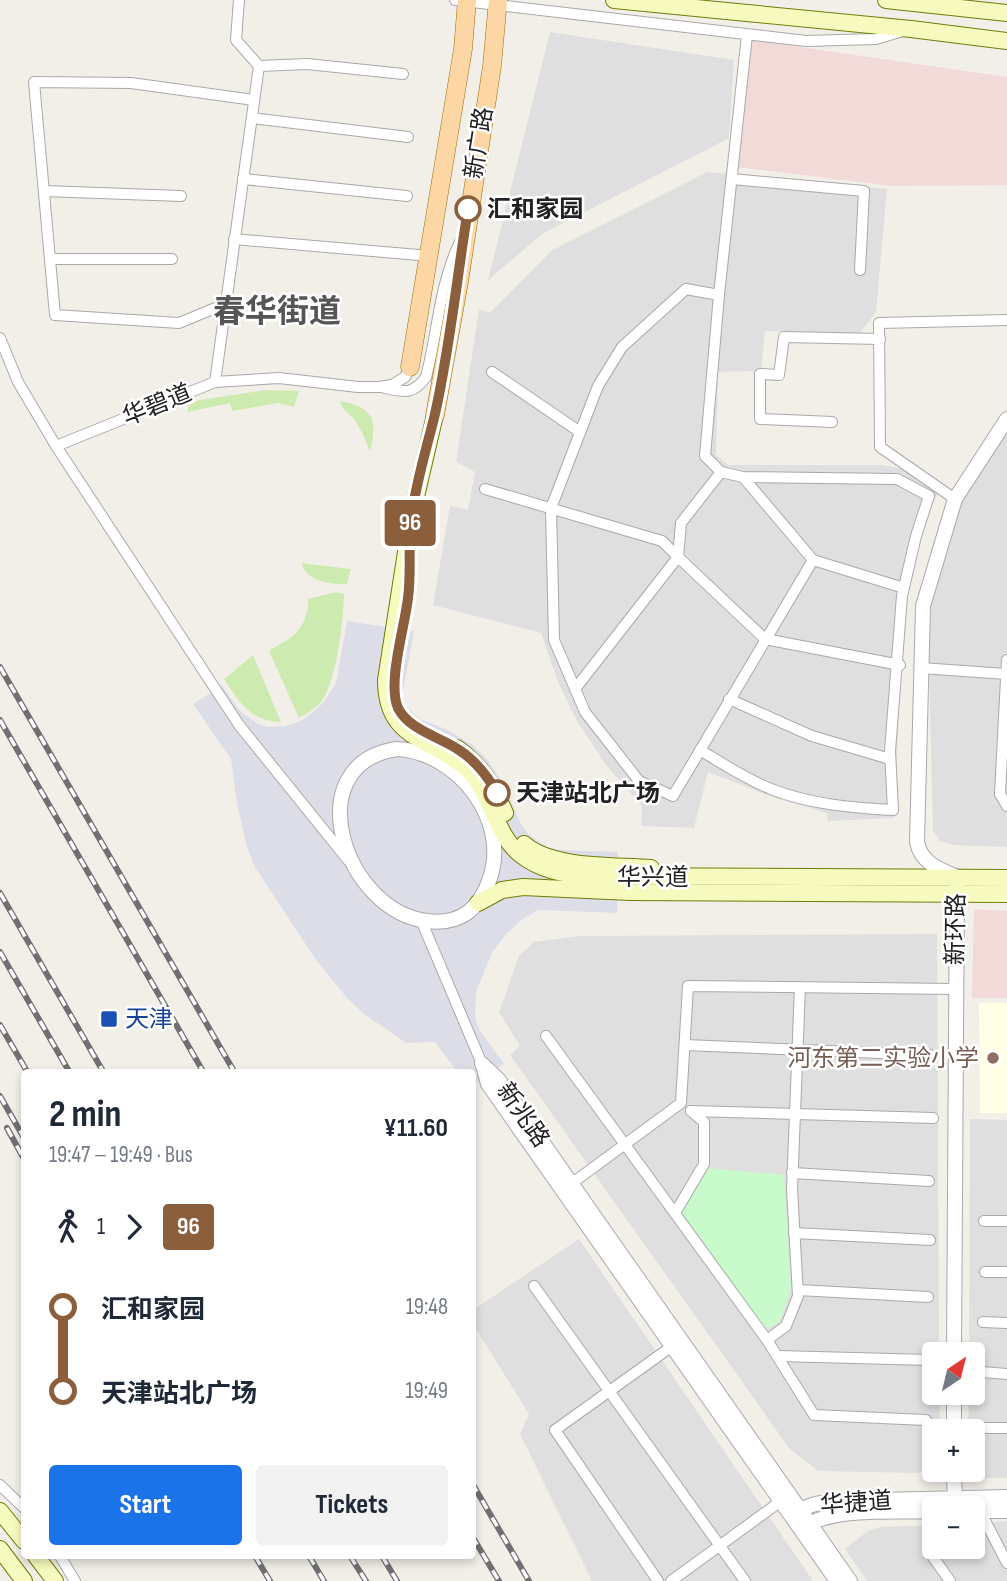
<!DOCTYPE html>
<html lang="en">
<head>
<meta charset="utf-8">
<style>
	:root { --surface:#fff; --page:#f2f2f3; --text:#1f2937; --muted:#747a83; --accent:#1a73e8 }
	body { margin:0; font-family:"Sofia Sans Condensed","Noto Sans SC",sans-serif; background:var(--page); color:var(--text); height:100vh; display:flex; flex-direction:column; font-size:26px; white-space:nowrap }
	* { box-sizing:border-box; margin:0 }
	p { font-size:23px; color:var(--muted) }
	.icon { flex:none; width:38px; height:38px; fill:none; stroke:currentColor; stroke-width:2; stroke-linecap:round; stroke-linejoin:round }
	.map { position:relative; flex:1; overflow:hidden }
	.drawer { position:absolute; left:21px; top:1069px; width:455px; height:490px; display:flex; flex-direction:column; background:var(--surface); border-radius:7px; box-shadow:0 4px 10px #0003 }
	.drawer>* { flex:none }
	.badge { padding:0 14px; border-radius:5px; font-size:24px; line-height:46px }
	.needle { width:46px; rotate:35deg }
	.buttons { position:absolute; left:922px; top:1342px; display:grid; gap:14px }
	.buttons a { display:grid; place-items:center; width:63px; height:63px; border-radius:7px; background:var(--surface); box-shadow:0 4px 10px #0003; font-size:35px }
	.map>.badge { position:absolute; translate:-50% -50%; box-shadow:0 0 0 4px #fff }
	.legs { display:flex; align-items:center; gap:10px; height:77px; padding:0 28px; font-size:23px }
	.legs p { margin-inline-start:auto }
	.summary { display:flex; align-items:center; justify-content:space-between; height:119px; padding:0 28px }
	h1 { font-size:38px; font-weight:700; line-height:52px }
	.primary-button { display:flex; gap:14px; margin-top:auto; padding:14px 28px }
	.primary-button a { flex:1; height:80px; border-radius:7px; background:var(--accent); color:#fff; font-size:28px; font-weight:700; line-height:80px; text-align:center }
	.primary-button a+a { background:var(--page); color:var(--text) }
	ul { padding:0 28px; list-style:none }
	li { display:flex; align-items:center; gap:24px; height:84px; font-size:26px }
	li i { display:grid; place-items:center; width:10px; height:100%; margin:0 9px; background:currentColor }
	li i::after { content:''; width:18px; height:18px; margin:-9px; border:5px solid; border-radius:50%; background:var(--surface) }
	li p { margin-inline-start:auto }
	li:first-child i { background:linear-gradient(#0000 50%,currentColor 0) }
	li:last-child i { background:linear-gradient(currentColor 50%,#0000 0) }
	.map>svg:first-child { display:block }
	.residential { fill:#e0dfdf }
	.commercial { fill:#f2dad9 }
	.education { fill:#ffffe5 }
	.grass { fill:#cdebb0 }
	.park { fill:#c8facc }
	.plaza { fill:#dddde8 }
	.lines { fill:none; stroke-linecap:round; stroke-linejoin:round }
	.minor-casing { stroke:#a9a9a9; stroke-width:12 }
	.tertiary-casing { stroke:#a9a9a9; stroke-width:16 }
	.secondary-casing { stroke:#707d05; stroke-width:18 }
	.primary-casing { stroke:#a06b00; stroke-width:19 }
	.minor { stroke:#fff; stroke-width:10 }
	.tertiary { stroke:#fff; stroke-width:14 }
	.secondary { stroke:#f7fabf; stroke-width:16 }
	.primary { stroke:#fcd6a4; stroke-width:18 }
	.rail-casing { stroke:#707070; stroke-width:6 }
	.rail { stroke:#fff; stroke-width:3.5; stroke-dasharray:10; stroke-linecap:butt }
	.line-1-casing { stroke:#fff; stroke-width:16 }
	.line-1 { stroke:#8b5e3c; stroke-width:10 }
	.stop-1-dot { fill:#fff; stroke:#8b5e3c; stroke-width:3.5 }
	.transit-dot { fill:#1a4fb4; stroke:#fff; stroke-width:2.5 }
	.education-dot { fill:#8d6e63; stroke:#fff; stroke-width:2.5 }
	.labels { text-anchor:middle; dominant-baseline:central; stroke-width:5; stroke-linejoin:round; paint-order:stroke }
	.street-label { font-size:24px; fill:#222; stroke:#fff }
	.stop-label { font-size:24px; font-weight:bold; fill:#222; stroke:#fff; text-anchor:start }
	.transit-label { font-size:24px; fill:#164399; stroke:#fff; text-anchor:start }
	.education-label { font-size:24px; fill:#785e54; stroke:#fff; text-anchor:end }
	.district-label { font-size:32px; font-weight:bold; fill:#555; stroke:#fff }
</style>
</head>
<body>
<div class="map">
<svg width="1007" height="1581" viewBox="0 0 1007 1581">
	<rect width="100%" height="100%" fill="#f2efe9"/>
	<!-- residential -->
	<g class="residential">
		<polygon points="550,32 734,60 729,138 542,234 488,280"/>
		<polygon points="707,172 887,189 876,312 859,334 765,331 761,371 718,372 716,455 728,465 882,465 909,470 938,492 923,524 906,599 900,665 895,818 828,821 827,813 775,798 708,772 694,828 641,826 642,806 606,765 577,721 558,682 541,633 433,605 450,506 468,510 475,472 456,462 479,309 490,313 551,251"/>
		<polygon points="1007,426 1007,847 954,845 940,841 933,831 929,664 931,605 960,499"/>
		<polygon points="937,934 939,1354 934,1354 934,1393 939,1393 940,1431 934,1432 934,1463 918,1473 818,1471 789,1448 510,1055 520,1046 499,1012 519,956 534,942 578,936"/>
		<polygon points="970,1119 1007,1120 1007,1478 968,1478 968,1470 973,1470 973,1432 968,1431 969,1393 973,1393 973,1354 969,1354"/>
		<polygon points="579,1239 813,1581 592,1581 520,1434 529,1414 473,1324 473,1310"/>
		<polygon points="1007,1521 1007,1581 867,1581 845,1549 868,1531 880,1527 934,1525 934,1547 973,1547 973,1523"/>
	</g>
	<!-- commercial -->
	<g class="commercial">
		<polygon points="752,40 1007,77 1007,185 892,186 737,167"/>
		<polygon points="974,909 1007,911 1007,998 972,998"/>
	</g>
	<!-- education -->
	<polygon class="education" points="979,1003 1007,1003 1007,1113 980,1113"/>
	<!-- grass -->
	<g class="grass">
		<polygon points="267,390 299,391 294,407 278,403 232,411 230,403 187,412 189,405 199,400"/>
		<path d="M340,401c34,6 38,19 30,51 -4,-12 -9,-23 -16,-33 -6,-7 -12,-9 -14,-18z"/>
		<path d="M301,563l50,6 -4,15c-20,0 -38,-2 -46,-21z"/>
		<path d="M336,592l8,2c0,25 -8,89 -23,108 -6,7 -15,12 -22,16l-30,-67c5,-4 10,-6 15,-9 16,-8 25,-26 24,-43z"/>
		<path d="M253,655l28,67c-31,-1 -41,-19 -57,-43z"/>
	</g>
	<!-- park -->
	<polygon class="park" points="707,1168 784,1175 791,1290 779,1322 759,1334 678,1217"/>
	<!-- plaza -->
	<polygon class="plaza" points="347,621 414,631 403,692 403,704 420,719 448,730 474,746 487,759 503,783 520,822 528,834 549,848 561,850 618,852 617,913 538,910 521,920 506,934 492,953 476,992 475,1017 480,1031 504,1064 473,1085 472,1073 458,1073 435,1042 406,1043 364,1014 348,999 316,960 255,867 247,847 237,804 231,759 193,704 222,686 241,712 258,724 267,727 286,726 303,720 323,703 336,683"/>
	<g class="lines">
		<defs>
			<g id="minor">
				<polyline points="455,0 806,41 876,39 903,31"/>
				<polyline points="747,35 719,295 705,456 721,472 681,523 678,557 765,639 900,665"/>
				<polyline points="259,66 307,64 403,74"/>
				<polyline points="252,118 408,137"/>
				<polyline points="243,179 407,196"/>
				<polyline points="732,179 864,191 860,270"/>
				<polyline points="44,191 181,196"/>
				<polyline points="234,239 430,256"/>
				<polyline points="50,259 172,259"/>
				<polyline points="719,295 686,289 622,347 598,386 551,508 554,640 585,712 639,781 673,796 813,560"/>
				<polyline points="225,304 179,323 55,315 34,82 131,83 254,100"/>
				<polyline points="0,338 18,382 56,446 239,725 348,860"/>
				<polyline points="492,372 580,432"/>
				<polyline points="215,382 259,66 236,40 239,0"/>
				<path d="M385,388c20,4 28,7 41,-11 12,-45 13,-92 34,-135"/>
				<polyline points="832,422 760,419 760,374 779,375 784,337 880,339"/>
				<polyline points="56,446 215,382 279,378 358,387 379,387 392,385 405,377 410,367"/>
				<polyline points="743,477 813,560 904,588"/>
				<polyline points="485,489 662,541 678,557 575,689"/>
				<polyline points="955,499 880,447 879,323 1007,320"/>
				<polyline points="1007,660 1000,794 1007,806"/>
				<polyline points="921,668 1006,674"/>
				<polyline points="729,699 812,736 890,759"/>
				<path d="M700,750c23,14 46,29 71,39 38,15 81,19 122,21l-3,-59 12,-155 14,-60 13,-40 -32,-17 -154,-2 -22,-5"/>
				<polyline points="421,920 482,1064"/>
				<polyline points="546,1036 767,1340 814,1415 926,1420"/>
				<polyline points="685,1045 930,1055"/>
				<polyline points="691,1111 933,1118"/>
				<polyline points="792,1173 929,1181"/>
				<polyline points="571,1184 681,1103 688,986 955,989"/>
				<polyline points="675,1213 704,1164 704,1122 691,1111"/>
				<polyline points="984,1221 1007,1221"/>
				<polyline points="794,1233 930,1240"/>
				<polyline points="985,1272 1007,1272"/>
				<polyline points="534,1286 745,1581"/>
				<polyline points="798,1290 928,1297"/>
				<polyline points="983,1322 1007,1323"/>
				<polyline points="767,1340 786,1326 798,1296 792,1189 800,987"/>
				<polyline points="778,1356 930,1360"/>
				<polyline points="982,1372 1007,1374"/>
				<polyline points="981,1428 1007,1428"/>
				<polyline points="0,1485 24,1508"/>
				<polyline points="980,1511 1007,1563"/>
				<polyline points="60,1556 75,1581"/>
				<polyline points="933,1557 950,1581"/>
				<polyline points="658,1581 555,1430 671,1347"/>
				<polyline points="671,1581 781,1501"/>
			</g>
			<g id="tertiary">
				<path d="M397,749c60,3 113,70 93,129 -4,13 -11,26 -23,35 -12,8 -26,10 -40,8 -83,-10 -131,-157 -30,-172z"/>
				<polyline points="482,1064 498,1079 850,1581"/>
				<polyline points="483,1065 488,1084 837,1581"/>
				<path d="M954,1354l3,-477c-18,-8 -36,-14 -40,-35l6,-236 32,-107 52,-80"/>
				<polyline points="954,1432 954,1393"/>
				<polyline points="954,1470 955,1508"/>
				<polyline points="973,1511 1007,1511"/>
				<polyline points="793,1512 815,1504 835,1501 1007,1497"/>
				<path d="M801,1528c35,-22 93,-15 133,-17"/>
			</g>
			<g id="secondary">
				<polyline points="614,0 911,29 1007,41"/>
				<polyline points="886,0 1007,13"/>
				<path d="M435,415l-23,99 -26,166c0,61 44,56 81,89 25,23 27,65 54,86 19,15 42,19 65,21l421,2"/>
				<path d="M457,748c25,18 36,38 48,65"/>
				<path d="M524,844c28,25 91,21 127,24"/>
				<polyline points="478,903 502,890 523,887 630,892 1007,894"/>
				<polyline points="0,1511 24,1541"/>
				<polyline points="0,1549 24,1581"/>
				<polyline points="36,1556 55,1581"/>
			</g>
			<g id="primary">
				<polyline points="410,367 463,49 467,0"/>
				<polyline points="435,415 459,282 492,66 498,0"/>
			</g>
		</defs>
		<!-- minor casing -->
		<use href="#minor" class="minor-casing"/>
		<!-- tertiary casing -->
		<use href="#tertiary" class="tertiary-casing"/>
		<!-- secondary casing -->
		<use href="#secondary" class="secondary-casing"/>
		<!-- primary casing -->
		<use href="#primary" class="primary-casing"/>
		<!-- minor -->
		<use href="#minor" class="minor"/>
		<!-- tertiary -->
		<use href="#tertiary" class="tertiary"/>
		<!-- secondary -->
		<use href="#secondary" class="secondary"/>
		<!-- primary -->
		<use href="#primary" class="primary"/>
		<defs>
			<g id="rail">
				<polyline points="0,667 235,1073"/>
				<polyline points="0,720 204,1073"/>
				<polyline points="0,893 104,1073"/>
				<polyline points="0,952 70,1073"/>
				<polyline points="0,1025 28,1073"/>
				<polyline points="0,1096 24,1138"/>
				<polyline points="7,1128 24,1159"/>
				<polyline points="472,1483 529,1581"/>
				<polyline points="472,1536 499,1581"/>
				<polyline points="255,1556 270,1581"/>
				<polyline points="309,1556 324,1581"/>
				<polyline points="350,1556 366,1581"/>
				<polyline points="382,1556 397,1581"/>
			</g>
		</defs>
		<!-- rail casing -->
		<use href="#rail" class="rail-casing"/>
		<!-- rail -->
		<use href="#rail" class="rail"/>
	</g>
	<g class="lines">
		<defs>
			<path id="line-1" d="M468,209c-11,68 -18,138 -33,205 -8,33 -18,65 -23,99 -5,28 0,56 -4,85 -3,28 -21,85 -10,110 11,22 42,29 61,42 17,11 28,25 38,43"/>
		</defs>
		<!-- line-1 casing -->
		<use href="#line-1" class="line-1-casing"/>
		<!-- line-1 -->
		<use href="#line-1" class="line-1"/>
	</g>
	<!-- markers -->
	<g class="stop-1-dot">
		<circle cx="468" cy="209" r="12"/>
		<circle cx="497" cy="793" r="12"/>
	</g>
	<rect class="transit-dot" x="100" y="1010" width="18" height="18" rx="3.5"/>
	<circle class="education-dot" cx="993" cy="1058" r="7"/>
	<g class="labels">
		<!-- street labels -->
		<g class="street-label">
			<text transform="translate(479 143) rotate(-81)">新广路</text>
			<text transform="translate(157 405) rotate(-22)">华碧道</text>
			<text x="653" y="877">华兴道</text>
			<text transform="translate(956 929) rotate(-89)">新环路</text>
			<text transform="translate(523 1115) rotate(55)">新兆路</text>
			<text transform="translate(856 1503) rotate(-4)">华捷道</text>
		</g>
		<!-- stop labels -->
		<g class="stop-label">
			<text x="487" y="209">汇和家园</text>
			<text x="516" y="793">天津站北广场</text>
		</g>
		<!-- transit labels -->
		<g class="transit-label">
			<text x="125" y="1019">天津</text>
		</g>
		<!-- education labels -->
		<g class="education-label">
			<text x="979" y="1058">河东第二实验小学</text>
		</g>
		<!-- district labels -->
		<g class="district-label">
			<text x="277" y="312">春华街道</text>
		</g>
	</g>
</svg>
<div class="buttons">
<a><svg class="needle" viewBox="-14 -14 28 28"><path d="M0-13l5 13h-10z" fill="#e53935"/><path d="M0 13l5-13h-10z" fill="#747a83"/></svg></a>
<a>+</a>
<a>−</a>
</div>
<b class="badge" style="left:410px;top:523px;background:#8b5e3c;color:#fff">96</b>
<section class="drawer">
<div class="summary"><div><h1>2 min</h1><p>19:47 – 19:49 · Bus</p></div><b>¥11.60</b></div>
<div class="legs"><svg class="icon" aria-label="walk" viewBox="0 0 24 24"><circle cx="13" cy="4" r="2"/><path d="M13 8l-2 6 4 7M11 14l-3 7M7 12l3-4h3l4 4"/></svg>1<svg class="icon" aria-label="forward" viewBox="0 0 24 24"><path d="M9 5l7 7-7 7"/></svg><b class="badge" style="background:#8b5e3c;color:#fff">96</b></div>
<ul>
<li><i style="color:#8b5e3c"></i><b>汇和家园</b><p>19:48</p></li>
<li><i style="color:#8b5e3c"></i><b>天津站北广场</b><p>19:49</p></li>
</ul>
<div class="primary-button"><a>Start</a><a>Tickets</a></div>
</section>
</div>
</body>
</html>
